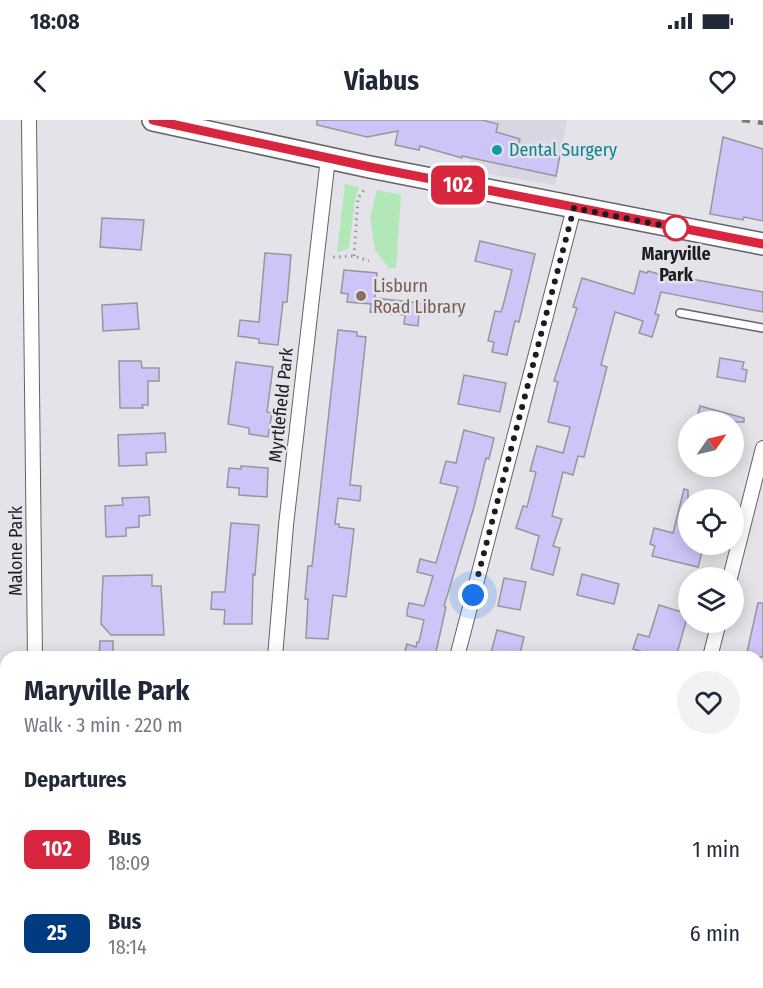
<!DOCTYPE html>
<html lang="en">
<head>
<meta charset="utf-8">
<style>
	:root { --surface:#fff; --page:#f2f2f3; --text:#1f2937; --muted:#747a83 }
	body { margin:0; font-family:"Fira Sans Condensed",sans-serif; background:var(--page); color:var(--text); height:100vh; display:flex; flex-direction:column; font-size:22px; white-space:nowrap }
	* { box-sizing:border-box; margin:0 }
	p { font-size:20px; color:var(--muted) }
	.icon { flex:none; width:33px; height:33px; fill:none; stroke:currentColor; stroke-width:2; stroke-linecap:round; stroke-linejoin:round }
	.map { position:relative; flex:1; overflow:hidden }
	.side { position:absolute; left:0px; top:531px; width:764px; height:338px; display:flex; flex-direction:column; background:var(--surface); border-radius:18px 18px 0 0; box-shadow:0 3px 15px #0003 }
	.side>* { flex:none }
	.badge { padding:0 12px; border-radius:9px; font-size:21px; line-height:39px }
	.needle { width:39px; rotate:56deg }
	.buttons { position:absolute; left:678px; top:291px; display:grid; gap:12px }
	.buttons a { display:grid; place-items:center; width:66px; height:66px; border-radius:50%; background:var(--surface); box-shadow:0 3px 15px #0003; font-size:30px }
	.you { position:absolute; width:30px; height:30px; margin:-15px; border:4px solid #fff; border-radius:50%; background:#1a73e8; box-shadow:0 0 0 9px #1a73e833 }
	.map>.badge { position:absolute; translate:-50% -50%; box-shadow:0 0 0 3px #fff }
	h2 { padding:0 24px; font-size:22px; line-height:54px }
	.round { display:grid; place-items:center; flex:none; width:63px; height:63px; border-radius:32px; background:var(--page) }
	.overview { display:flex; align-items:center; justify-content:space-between; height:102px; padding:0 24px }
	h1 { font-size:28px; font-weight:700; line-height:45px }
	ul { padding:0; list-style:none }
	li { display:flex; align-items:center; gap:18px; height:84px; padding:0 24px }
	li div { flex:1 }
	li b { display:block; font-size:22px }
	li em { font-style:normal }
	li .badge { min-width:66px; font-weight:700; text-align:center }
	.status { display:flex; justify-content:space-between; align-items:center; height:42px; padding:0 30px; background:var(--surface); direction:ltr }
	.status svg { height:16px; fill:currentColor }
	header { display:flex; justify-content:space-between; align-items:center; height:78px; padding:0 24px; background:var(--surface); font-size:27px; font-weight:700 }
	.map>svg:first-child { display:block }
	.built { fill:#d8d6e2 }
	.green { fill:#b2e7b8 }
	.building { fill:#cec4f8; stroke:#97969b; stroke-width:1.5 }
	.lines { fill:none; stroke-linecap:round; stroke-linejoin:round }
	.service-casing { stroke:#646368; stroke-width:10 }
	.minor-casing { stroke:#646368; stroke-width:16 }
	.primary-casing { stroke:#646368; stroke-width:24 }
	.path { stroke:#949398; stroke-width:3; stroke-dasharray:1.5 4.5; stroke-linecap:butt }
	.service { stroke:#fff; stroke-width:7 }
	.minor { stroke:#fff; stroke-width:14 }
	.primary { stroke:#fff; stroke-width:21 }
	.rail { stroke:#7a797d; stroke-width:4.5; stroke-dasharray:8 8; stroke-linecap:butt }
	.line-casing { stroke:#fff; stroke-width:14 }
	.line { stroke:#d7263d; stroke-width:9 }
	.walk { stroke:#1d1c1e; stroke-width:6; stroke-dasharray:0 10.8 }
	.culture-dot { fill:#0f9aa8; stroke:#e4e3e9; stroke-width:2 }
	.stop-dot { fill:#fff; stroke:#d7263d; stroke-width:3 }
	.education-dot { fill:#8d6e63; stroke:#e4e3e9; stroke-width:2 }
	.labels { text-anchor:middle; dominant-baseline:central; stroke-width:5; stroke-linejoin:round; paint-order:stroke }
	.culture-label { font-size:18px; fill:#0d838f; stroke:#e4e3e9; text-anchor:start }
	.stop-label { font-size:18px; font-weight:bold; fill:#1d1c1e; stroke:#e4e3e9 }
	.education-label { font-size:18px; fill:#785e54; stroke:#e4e3e9; text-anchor:start }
	.street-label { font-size:18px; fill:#1d1c1e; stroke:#e4e3e9 }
</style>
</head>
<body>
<div class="status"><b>18:08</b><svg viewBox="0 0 49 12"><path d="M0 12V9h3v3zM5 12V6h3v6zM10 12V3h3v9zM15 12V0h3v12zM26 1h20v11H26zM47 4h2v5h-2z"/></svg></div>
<header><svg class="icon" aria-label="back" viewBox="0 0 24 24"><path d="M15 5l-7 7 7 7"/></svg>Viabus<svg class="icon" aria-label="heart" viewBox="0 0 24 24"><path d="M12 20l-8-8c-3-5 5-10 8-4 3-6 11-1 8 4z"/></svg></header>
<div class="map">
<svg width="763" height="868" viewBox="0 0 763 868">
	<rect width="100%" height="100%" fill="#e4e3e9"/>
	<!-- built -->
	<polygon class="built" points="478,0 567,0 555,65 468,50"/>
	<!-- green -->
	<g class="green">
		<polygon points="345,64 359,67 355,80 349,128 337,133"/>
		<polygon points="377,70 401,75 396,148 389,148 375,130 370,98"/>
	</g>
	<!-- building -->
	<g class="building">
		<polygon points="317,0 482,0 498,4 496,12 520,19 518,26 560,35 556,56 462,36 462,38 420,26 419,30 395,25 398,11 367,17 317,5"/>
		<polygon points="723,17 763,29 763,101 744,97 743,100 710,94"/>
		<polygon points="102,98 144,100 141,130 100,127"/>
		<polygon points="480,121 535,134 519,202 515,201 507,235 492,232 494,222 488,221 495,191 501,192 503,186 512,150 475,141"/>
		<polygon points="265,133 291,135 287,182 283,182 278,225 259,223 259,219 238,216 240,200 259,202"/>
		<polygon points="344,150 377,153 375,178 420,183 418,206 404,204 405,195 370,192 371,184 347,182 348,174 341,173"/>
		<polygon points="640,151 647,153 648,151 669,157 670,155 763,172 763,192 661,172 655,194 659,195 652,217 639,213 643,201 615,192 601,245 607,247 584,337 578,336 573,355 563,352 552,396 562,399 553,426 560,428 553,455 531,449 539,416 516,408 523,386 527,387 536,352 530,351 537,326 563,333 570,307 548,302 558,262 554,261 577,188 573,187 582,158 634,174"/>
		<polygon points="137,183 139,209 103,211 102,185"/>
		<polygon points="338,210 357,212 357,216 366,217 350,365 361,366 360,381 338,378 335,404 339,404 339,407 354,409 346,477 333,475 328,519 306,518 308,479 305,479 308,446 312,446"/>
		<polygon points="720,238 744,242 742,249 747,250 745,262 717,257"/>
		<polygon points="119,241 141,241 142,248 159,248 159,261 148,261 148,285 142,285 143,288 120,288"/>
		<polygon points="236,242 273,247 267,292 272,293 268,317 249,314 249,308 228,304"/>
		<polygon points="464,255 506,263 500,292 458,284"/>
		<polygon points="700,286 744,298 744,302 696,302"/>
		<polygon points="464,310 494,318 489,339 486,338 474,387 444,486 446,487 436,532 439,533 439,537 403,537 407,524 416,527 417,522 419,522 424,500 407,496 407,491 409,483 424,486 433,456 417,452 420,439 436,443 458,367 440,363 446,341 456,343"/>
		<polygon points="165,313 166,332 146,333 147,345 119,346 118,315"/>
		<polygon points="241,346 268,348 267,377 239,375 239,368 227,367 229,348 241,349"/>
		<polygon points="684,369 688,370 688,424 704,424 698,447 652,436 655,426 650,424 654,408 673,413"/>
		<polygon points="149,377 150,395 139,396 139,407 126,408 126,416 106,417 105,386 123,385 122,378"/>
		<polygon points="231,403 259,405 255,455 253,454 252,504 224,504 225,490 211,489 212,472 225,472"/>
		<polygon points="582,454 619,464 614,484 577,475"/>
		<polygon points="152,455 152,466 161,466 164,515 111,515 101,504 103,456"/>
		<polygon points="504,458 526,462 520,490 498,486"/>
		<polygon points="758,483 763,483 763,537 746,537"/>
		<polygon points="659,485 688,494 676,537 659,537 633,529 638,514 649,517"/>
		<polygon points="497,510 524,517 519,537 490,537"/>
		<polygon points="100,521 113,521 113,536 99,536"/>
	</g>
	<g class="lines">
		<defs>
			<polyline id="service" points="680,193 763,208"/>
			<g id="minor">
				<polyline points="29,0 35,537"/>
				<polyline points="730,458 763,328"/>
				<polyline points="275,537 286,405 328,38"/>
				<polyline points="457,537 574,88"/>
				<polyline points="710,537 719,502"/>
				<polyline points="40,862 40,868"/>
				<polyline points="285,862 286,868"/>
				<polyline points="439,862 440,868"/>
				<polyline points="639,862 640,868"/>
			</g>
			<polyline id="primary" points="153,0 370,47 763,124"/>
		</defs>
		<!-- service casing -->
		<use href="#service" class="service-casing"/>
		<!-- minor casing -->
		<use href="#minor" class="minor-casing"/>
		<!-- primary casing -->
		<use href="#primary" class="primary-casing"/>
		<!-- path -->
		<g class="path">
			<polyline points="354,136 358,78 364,70"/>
			<polyline points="333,137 354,136 369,141"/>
		</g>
		<!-- service -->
		<use href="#service" class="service"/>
		<!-- minor -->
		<use href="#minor" class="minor"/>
		<!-- primary -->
		<use href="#primary" class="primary"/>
		<!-- rail -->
		<polyline class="rail" points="742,0 763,3"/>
	</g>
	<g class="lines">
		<defs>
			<polyline id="line" points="153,0 370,47 763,124"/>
		</defs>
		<!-- line casing -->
		<use href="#line" class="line-casing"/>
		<!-- line -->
		<use href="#line" class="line"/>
		<!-- walk -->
		<polyline class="walk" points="473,475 574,88 676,108"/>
	</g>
	<!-- markers -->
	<circle class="culture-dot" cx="497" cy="30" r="6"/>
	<circle class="stop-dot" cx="676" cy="108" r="12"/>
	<circle class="education-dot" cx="361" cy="176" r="6"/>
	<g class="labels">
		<!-- culture labels -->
		<g class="culture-label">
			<text x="509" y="30">Dental Surgery</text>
		</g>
		<!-- stop labels -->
		<g class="stop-label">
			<text x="676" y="134">Maryville<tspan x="676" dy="21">Park</tspan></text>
		</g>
		<!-- education labels -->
		<g class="education-label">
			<text x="373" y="166">Lisburn<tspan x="373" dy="21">Road Library</tspan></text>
		</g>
		<!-- street labels -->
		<g class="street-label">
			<text transform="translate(281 285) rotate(-84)">Myrtlefield Park</text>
			<text transform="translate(16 431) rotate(-90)">Malone Park</text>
		</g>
	</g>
</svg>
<div class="buttons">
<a><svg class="needle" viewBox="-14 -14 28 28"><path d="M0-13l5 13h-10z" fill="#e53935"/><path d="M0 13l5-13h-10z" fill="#747a83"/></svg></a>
<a><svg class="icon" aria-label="locate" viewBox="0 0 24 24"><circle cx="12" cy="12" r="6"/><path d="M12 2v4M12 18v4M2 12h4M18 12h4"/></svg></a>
<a><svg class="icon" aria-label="layers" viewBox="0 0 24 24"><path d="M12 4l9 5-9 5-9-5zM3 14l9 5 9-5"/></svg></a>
</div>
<div class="you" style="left:473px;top:475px"></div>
<b class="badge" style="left:458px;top:65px;background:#d7263d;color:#fff">102</b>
<section class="side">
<div class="overview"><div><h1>Maryville Park</h1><p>Walk · 3 min · 220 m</p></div><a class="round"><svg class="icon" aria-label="heart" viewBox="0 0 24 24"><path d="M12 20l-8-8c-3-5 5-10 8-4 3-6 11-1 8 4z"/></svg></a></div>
<h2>Departures</h2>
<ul>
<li><span class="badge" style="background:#d7263d;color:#fff">102</span><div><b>Bus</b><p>18:09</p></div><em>1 min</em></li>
<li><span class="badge" style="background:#003b80;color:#fff">25</span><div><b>Bus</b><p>18:14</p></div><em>6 min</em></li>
</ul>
</section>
</div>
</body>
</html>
